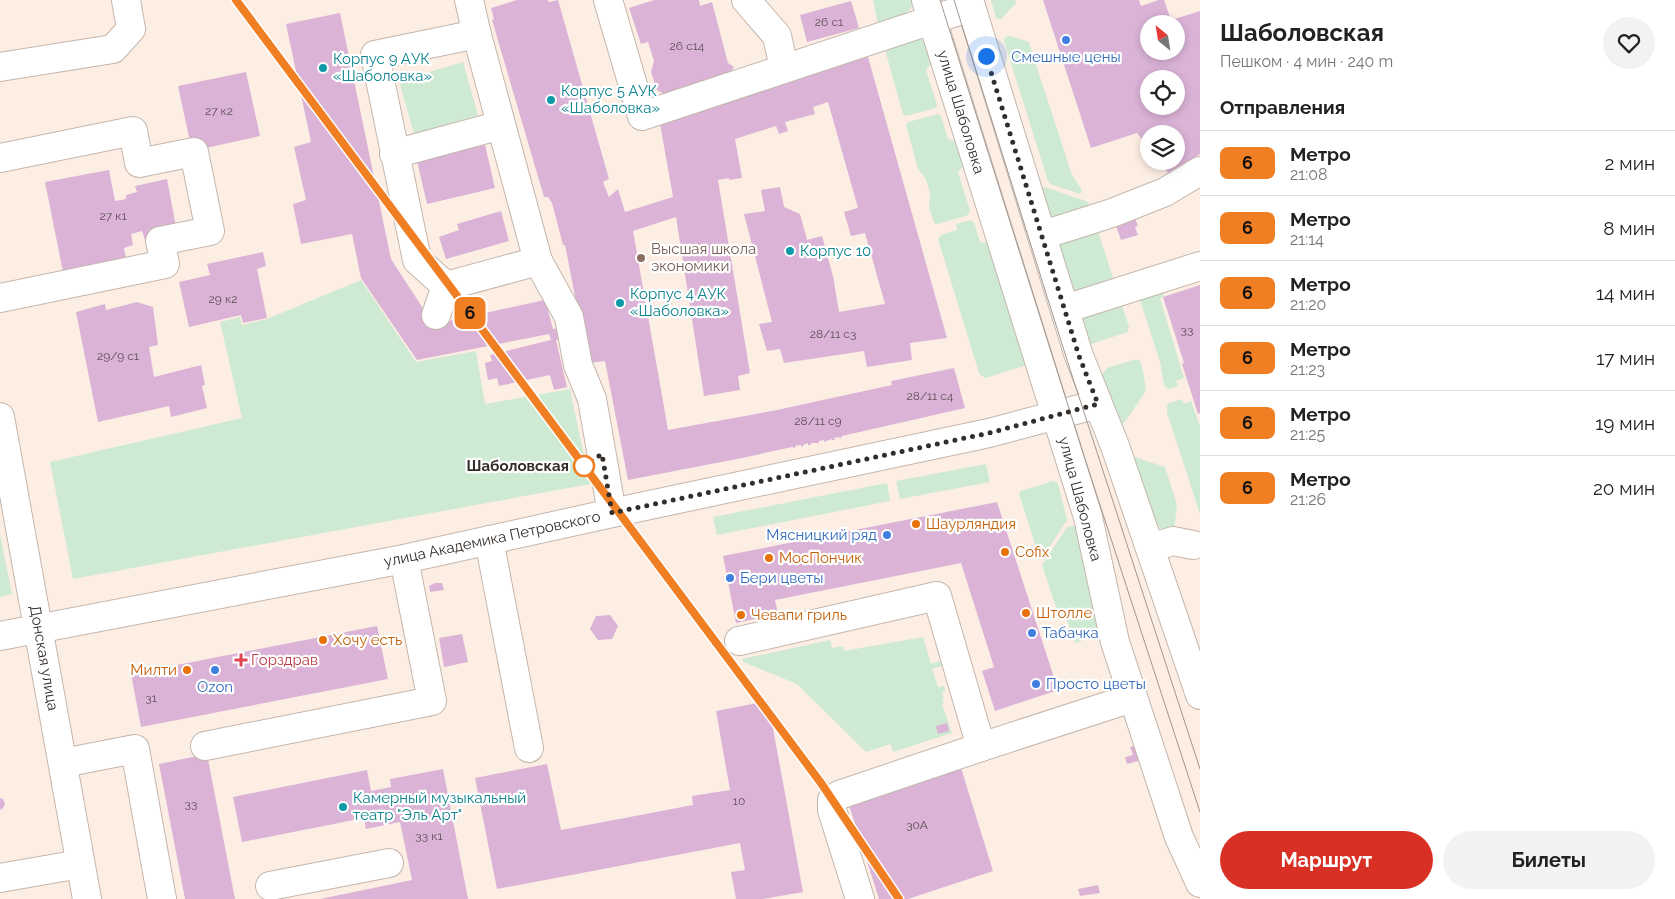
<!DOCTYPE html>
<html lang="ru">
<head>
<meta charset="utf-8">
<style>
	:root { --surface:#fff; --page:#f2f2f2; --text:#222; --muted:#767676; --line:#e0e0e0; --accent:#d93025 }
	body { margin:0; font-family:Raleway,sans-serif; background:var(--page); color:var(--text); height:100vh; display:flex; flex-direction:column; font-size:19px; white-space:nowrap }
	* { box-sizing:border-box; margin:0 }
	p { font-size:16px; color:var(--muted) }
	.icon { flex:none; width:28px; height:28px; fill:none; stroke:currentColor; stroke-width:2; stroke-linecap:round; stroke-linejoin:round }
	.map { position:relative; flex:1; overflow:hidden }
	.side { display:flex; flex-direction:column; background:var(--surface); width:475px }
	.side>* { flex:none }
	.badge { padding:0 10px; border-radius:8px; font-size:18px; line-height:32px }
	.needle { width:32px; rotate:330deg }
	.tools { position:absolute; left:1140px; top:15px; display:grid; gap:10px }
	.tools a { display:grid; place-items:center; width:45px; height:45px; border-radius:50%; background:var(--surface); box-shadow:0 2px 8px #0003; font-size:25px }
	.you { position:absolute; width:25px; height:25px; margin:-12px; border:4px solid #fff; border-radius:50%; background:#1a73e8; box-shadow:0 0 0 8px #1a73e833 }
	.map>.badge { position:absolute; translate:-50% -50%; box-shadow:0 0 0 2px #fff }
	h2 { padding:0 20px; font-size:19px; line-height:45px }
	.round { display:grid; place-items:center; flex:none; width:52px; height:52px; border-radius:26px; background:var(--page) }
	.headline { display:flex; align-items:center; justify-content:space-between; height:85px; padding:0 20px }
	h1 { font-size:24px; font-weight:700; line-height:38px }
	.action { display:flex; gap:10px; margin-top:auto; padding:10px 20px }
	.action a { flex:1; height:58px; border-radius:30px; background:var(--accent); color:#fff; font-size:20px; font-weight:700; line-height:58px; text-align:center }
	.action a+a { background:var(--page); color:var(--text) }
	ul { padding:0; list-style:none }
	li { display:flex; align-items:center; gap:15px; height:65px; padding:0 20px; border-top:1px solid var(--line) }
	li div { flex:1 }
	li b { display:block; font-size:19px }
	li em { font-style:normal }
	li .badge { min-width:55px; font-weight:700; text-align:center }
	main { display:flex; flex:1; min-height:0 }
	.map>svg:first-child { display:block }
	.green { fill:#ceead3 }
	.building { fill:#dab3d7; fill-rule:evenodd }
	.lines { fill:none; stroke-linecap:round; stroke-linejoin:round }
	.minor-casing { stroke:#c4b6ac; stroke-width:30 }
	.major-casing { stroke:#c4b6ac; stroke-width:30 }
	.minor { stroke:#fff; stroke-width:28 }
	.major { stroke:#fff; stroke-width:28 }
	.tram { stroke:#a1968f; stroke-width:1 }
	.line-casing { stroke:#fff; stroke-width:11 }
	.line { stroke:#f07e23; stroke-width:8 }
	.walk { stroke:#342e2a; stroke-width:5; stroke-dasharray:0 9 }
	.shop-dot { fill:#3f7fe0; stroke:#fff; stroke-width:2 }
	.culture-dot { fill:#0f9aa8; stroke:#fff; stroke-width:2 }
	.education-dot { fill:#8d6e63; stroke:#fff; stroke-width:2 }
	.stop-dot { fill:#fff; stroke:#f07e23; stroke-width:2.5 }
	.food-dot { fill:#e8710a; stroke:#fff; stroke-width:2 }
	.health-dot { fill:#e0444e; stroke:#fff; stroke-width:2 }
	.labels { text-anchor:middle; dominant-baseline:central; stroke-width:4.5; stroke-linejoin:round; paint-order:stroke }
	.number-label { font-size:12px; fill:#5e4f55 }
	.shop-label { font-size:15px; fill:#366cbe; stroke:#fff; text-anchor:start }
	.culture-label { font-size:15px; fill:#0d838f; stroke:#fff; text-anchor:start }
	.street-label { font-size:15px; fill:#342e2a; stroke:#fff }
	.education-label { font-size:15px; fill:#785e54; stroke:#fff; text-anchor:start }
	.stop-label { font-size:15px; font-weight:bold; fill:#342e2a; stroke:#fff; text-anchor:end }
	.food-label { font-size:15px; fill:#c56008; stroke:#fff; text-anchor:start }
	.health-label { font-size:15px; fill:#be3a42; stroke:#fff; text-anchor:start }
</style>
</head>
<body>
<main>
<div class="map">
<svg width="1200" height="899" viewBox="0 0 1200 899">
	<rect width="100%" height="100%" fill="#fdeee4"/>
	<!-- green -->
	<g class="green">
		<path d="M873,0h42c-5,17 -22,19 -37,25z"/>
		<polygon points="991,0 1015,0 1016,3 1000,20 996,18"/>
		<polygon points="1009,36 1027,41 1029,43 1072,175 1082,190 1080,194 1050,184 1048,181 1004,41 1005,37"/>
		<polygon points="919,39 926,42 935,59 926,70 937,105 936,108 906,116 903,114 884,46"/>
		<polygon points="463,62 478,115 414,134 399,81"/>
		<polygon points="938,114 941,116 948,139 962,142 967,162 958,172 970,211 968,215 938,224 934,223 929,207 930,194 926,179 918,169 906,125 908,122"/>
		<polygon points="1045,187 1088,202 1091,210 1055,217 1048,214 1038,194"/>
		<polygon points="970,220 974,222 980,242 993,244 1033,363 986,378 982,376 979,373 938,239 941,235 957,230 956,224"/>
		<polygon points="1096,225 1115,284 1078,292 1070,288 1059,245 1064,238"/>
		<polygon points="361,280 416,362 476,351 485,404 570,389 590,484 73,579 50,462 242,418 220,322 240,317 242,325 267,319"/>
		<polygon points="1162,290 1164,297 1160,298 1184,378 1176,381 1178,386 1168,389 1164,385 1160,362 1138,294"/>
		<polygon points="1120,299 1129,327 1128,332 1085,346 1082,320 1084,316"/>
		<polygon points="1136,359 1140,361 1143,371 1146,391 1122,426 1099,379 1107,368"/>
		<polygon points="1182,399 1184,404 1191,401 1200,426 1200,514 1167,413 1167,406 1169,403"/>
		<polygon points="1132,456 1165,467 1177,505 1174,532 1160,528 1154,521"/>
		<polygon points="986,464 990,482 900,499 896,481"/>
		<polygon points="1053,481 1058,483 1067,520 1045,554 1041,555 1038,553 1019,494 1021,491"/>
		<polygon points="887,483 890,501 717,535 713,517"/>
		<polygon points="1073,526 1081,527 1105,633 1075,643 1064,613 1056,607 1042,565 1067,527"/>
		<polygon points="0,534 12,594 0,597"/>
		<polygon points="923,637 931,664 940,661 942,666 932,669 938,687 944,686 945,691 942,692 944,698 942,699 944,703 942,704 952,733 893,752 890,744 866,752 797,684 743,662 742,659 830,640 832,648 843,646 844,651"/>
	</g>
	<!-- building -->
	<g class="building">
		<polygon points="517,0 548,0 549,2 558,0 609,179 603,182 609,197 618,189 625,212 673,197 659,118 804,73 868,57 947,338 910,343 912,360 867,367 864,351 784,363 780,349 767,351 759,324 772,322 744,214 765,211 761,190 780,187 784,207 800,214 807,240 822,236 833,276 839,312 885,304 865,233 851,236 844,212 858,208 828,102 813,107 815,114 785,122 788,131 779,134 776,126 735,139 742,178 729,180 729,178 718,180 750,373 738,376 740,390 704,396 676,217 633,231 668,430 777,410 892,385 891,381 954,368 965,408 842,436 840,439 839,437 834,438 835,440 832,440 832,439 824,442 824,440 819,441 819,443 811,443 811,445 808,445 808,443 803,445 803,446 801,447 801,445 795,446 795,448 792,447 742,458 628,480 605,361 588,363 565,245 563,245 552,203 548,197 544,197 492,20 494,19 491,8"/>
		<polygon points="654,0 699,0 700,6 712,2 728,63 734,67 727,80 681,93 680,88 664,94 657,90 651,72 654,61 648,42 641,44 629,8"/>
		<path d="M1043,0h96l2,6 18,-6h5l7,20 29,-9v143l-32,19 -9,-12h17v-27h-27v14l-12,-15 -46,15zM1149,24h27v27h-27zM1149,79h27v27h-27z"/>
		<polygon points="851,1 859,28 807,42 800,15"/>
		<polygon points="340,13 391,259 424,310 448,321 545,300 553,329 559,328 562,339 556,340 567,387 554,390 550,375 499,386 497,378 488,380 485,363 492,361 490,355 551,340 549,334 417,360 361,278 352,234 301,244 293,204 306,200 294,147 311,142 286,24"/>
		<polygon points="246,72 260,136 192,151 178,86"/>
		<polygon points="485,145 495,188 427,204 417,161"/>
		<polygon points="109,170 115,201 126,199 126,195 137,192 135,186 167,179 177,232 145,240 142,231 131,234 133,245 124,248 128,268 65,282 45,182"/>
		<polygon points="501,211 509,241 446,259 439,237 459,230 457,224"/>
		<polygon points="1135,218 1138,226 1135,227 1138,235 1121,240 1115,223"/>
		<polygon points="263,252 266,266 257,269 267,318 243,323 241,315 189,327 179,282 210,275 207,264"/>
		<polygon points="1200,285 1200,413 1198,414 1182,364 1184,363 1163,297"/>
		<polygon points="137,302 153,307 158,345 149,347 154,377 201,365 205,385 202,386 207,408 171,417 169,406 98,422 76,312 105,304 106,310"/>
		<polygon points="997,502 1058,690 995,711 982,671 994,667 961,563 775,600 778,614 736,623 723,556"/>
		<polygon points="435,583 442,583 444,590 430,592 429,586"/>
		<polygon points="610,615 618,626 612,639 598,640 590,629 596,616"/>
		<polygon points="377,626 388,679 141,727 131,674"/>
		<polygon points="462,634 468,662 444,667 439,638"/>
		<polygon points="768,701 803,892 763,899 736,899 731,872 745,870 740,843 497,889 475,778 547,764 561,830 693,805 692,796 730,790 716,711"/>
		<polygon points="947,723 949,731 938,734 936,726"/>
		<polygon points="1138,745 1142,760 1127,764 1125,757 1133,755 1130,747"/>
		<polygon points="207,754 235,899 185,899 159,764"/>
		<polygon points="961,768 993,871 908,899 879,899 849,805"/>
		<polygon points="443,769 468,899 320,899 412,880 400,822 366,829 364,818 242,842 233,797 367,770 371,791 391,787 390,779"/>
		<polygon points="0,798 3,799 5,804 3,808 0,810"/>
		<polygon points="1098,885 1100,893 1080,896 1078,889"/>
	</g>
	<g class="lines">
		<defs>
			<g id="minor">
				<polyline points="469,0 477,35 538,261 569,317 578,365 592,399 612,513"/>
				<polyline points="608,0 642,116 971,7"/>
				<polyline points="746,0 777,36 784,68"/>
				<polyline points="477,34 375,55 417,260 446,286 538,261"/>
				<polyline points="0,67 113,49 131,29 126,0"/>
				<polyline points="394,154 501,125"/>
				<polyline points="0,158 133,131 139,163 194,152 210,231 160,241 165,264 0,298"/>
				<polyline points="1043,235 1112,213 1165,192 1200,171"/>
				<polyline points="1065,309 1200,266"/>
				<polyline points="436,315 446,286"/>
				<polyline points="0,417 87,899"/>
				<polyline points="489,540 529,748"/>
				<polyline points="1150,548 1173,541 1193,545"/>
				<polyline points="0,636 404,559 612,513 989,433 1098,404"/>
				<polyline points="739,641 937,596 981,747"/>
				<polyline points="205,746 432,701 404,559"/>
				<polyline points="63,763 135,749 162,899"/>
				<polyline points="0,878 80,864"/>
				<polyline points="270,886 389,863"/>
				<polyline points="860,899 832,810 832,800 839,795 981,747 1132,698"/>
			</g>
			<g id="major">
				<polyline points="926,0 1088,517 1115,642 1179,837 1200,883"/>
				<polyline points="969,0 1079,356 1115,446 1200,695"/>
			</g>
		</defs>
		<!-- minor casing -->
		<use href="#minor" class="minor-casing"/>
		<!-- major casing -->
		<use href="#major" class="major-casing"/>
		<!-- minor -->
		<use href="#minor" class="minor"/>
		<!-- major -->
		<use href="#major" class="major"/>
		<!-- tram -->
		<g class="tram">
			<polyline points="940,0 1084,456 1200,812"/>
			<polyline points="954,0 1067,360 1200,769"/>
		</g>
	</g>
	<g class="lines">
		<defs>
			<polyline id="line" points="236,0 821,783 899,899"/>
		</defs>
		<!-- line casing -->
		<use href="#line" class="line-casing"/>
		<!-- line -->
		<use href="#line" class="line"/>
		<!-- walk -->
		<polyline class="walk" points="584,466 602,454 612,513 989,433 1098,404 1079,356 986,56"/>
	</g>
	<!-- markers -->
	<g class="shop-dot">
		<circle cx="1066" cy="40" r="5"/>
		<circle cx="887" cy="535" r="5"/>
		<circle cx="730" cy="578" r="5"/>
		<circle cx="1032" cy="633" r="5"/>
		<circle cx="215" cy="670" r="5"/>
		<circle cx="1036" cy="684" r="5"/>
	</g>
	<g class="culture-dot">
		<circle cx="323" cy="68" r="5"/>
		<circle cx="551" cy="100" r="5"/>
		<circle cx="790" cy="251" r="5"/>
		<circle cx="620" cy="303" r="5"/>
		<circle cx="343" cy="807" r="5"/>
	</g>
	<circle class="education-dot" cx="641" cy="258" r="5"/>
	<circle class="stop-dot" cx="584" cy="466" r="10"/>
	<g class="food-dot">
		<circle cx="916" cy="524" r="5"/>
		<circle cx="1005" cy="552" r="5"/>
		<circle cx="769" cy="558" r="5"/>
		<circle cx="1026" cy="613" r="5"/>
		<circle cx="741" cy="615" r="5"/>
		<circle cx="323" cy="640" r="5"/>
		<circle cx="187" cy="670" r="5"/>
	</g>
	<path class="health-dot" d="M238.5 652.5h5v5h5v5h-5v5h-5v-5h-5v-5h5z"/>
	<g class="labels">
		<!-- number labels -->
		<g class="number-label">
			<text x="829" y="22">26 с1</text>
			<text x="687" y="46">26 с14</text>
			<text x="219" y="111">27 к2</text>
			<text x="113" y="216">27 к1</text>
			<text x="223" y="299">29 к2</text>
			<text x="1187" y="330">33</text>
			<text x="833" y="334">28/11 с3</text>
			<text x="118" y="356">29/9 с1</text>
			<text x="930" y="396">28/11 с4</text>
			<text x="818" y="421">28/11 с9</text>
			<text x="151" y="698">31</text>
			<text x="739" y="801">10</text>
			<text x="191" y="804">33</text>
			<text x="917" y="825">30А</text>
			<text x="429" y="836">33 к1</text>
		</g>
		<!-- shop labels -->
		<g class="shop-label">
			<text x="1066" y="57" text-anchor="middle">Смешные цены</text>
			<text x="877" y="535" text-anchor="end">Мясницкий ряд</text>
			<text x="740" y="578">Бери цветы</text>
			<text x="1042" y="633">Табачка</text>
			<text x="1046" y="684">Просто цветы</text>
			<text x="215" y="687" text-anchor="middle">Ozon</text>
		</g>
		<!-- culture labels -->
		<g class="culture-label">
			<text x="333" y="59">Корпус 9 АУК<tspan x="333" dy="17">«Шаболовка»</tspan></text>
			<text x="561" y="91">Корпус 5 АУК<tspan x="561" dy="17">«Шаболовка»</tspan></text>
			<text x="800" y="251">Корпус 10</text>
			<text x="630" y="294">Корпус 4 АУК<tspan x="630" dy="17">«Шаболовка»</tspan></text>
			<text x="353" y="798">Камерный музыкальный<tspan x="353" dy="17">театр "Эль Арт"</tspan></text>
		</g>
		<!-- street labels -->
		<g class="street-label">
			<text transform="translate(961 112) rotate(73)">улица Шаболовка</text>
			<text transform="translate(1080 499) rotate(75)">улица Шаболовка</text>
			<text transform="translate(492 539) rotate(-12)">улица Академика Петровского</text>
			<text transform="translate(44 658) rotate(80)">Донская улица</text>
		</g>
		<!-- education labels -->
		<g class="education-label">
			<text x="651" y="249">Высшая школа<tspan x="651" dy="17">экономики</tspan></text>
		</g>
		<!-- stop labels -->
		<g class="stop-label">
			<text x="569" y="466">Шаболовская</text>
		</g>
		<!-- food labels -->
		<g class="food-label">
			<text x="926" y="524">Шаурляндия</text>
			<text x="1015" y="552">Cofix</text>
			<text x="779" y="558">МосПончик</text>
			<text x="1036" y="613">Штолле</text>
			<text x="751" y="615">Чевапи гриль</text>
			<text x="333" y="640">Хочу есть</text>
			<text x="177" y="670" text-anchor="end">Милти</text>
		</g>
		<!-- health labels -->
		<g class="health-label">
			<text x="251" y="660">Горздрав</text>
		</g>
	</g>
</svg>
<div class="tools">
<a><svg class="needle" viewBox="-14 -14 28 28"><path d="M0-13l5 13h-10z" fill="#e53935"/><path d="M0 13l5-13h-10z" fill="#767676"/></svg></a>
<a><svg class="icon" aria-label="locate" viewBox="0 0 24 24"><circle cx="12" cy="12" r="6"/><path d="M12 2v4M12 18v4M2 12h4M18 12h4"/></svg></a>
<a><svg class="icon" aria-label="layers" viewBox="0 0 24 24"><path d="M12 4l9 5-9 5-9-5zM3 14l9 5 9-5"/></svg></a>
</div>
<div class="you" style="left:986px;top:56px"></div>
<b class="badge" style="left:470px;top:313px;background:#f07e23;color:#111">6</b>
</div>
<section class="side">
<div class="headline"><div><h1>Шаболовская</h1><p>Пешком · 4 мин · 240 m</p></div><a class="round"><svg class="icon" aria-label="heart" viewBox="0 0 24 24"><path d="M12 20l-8-8c-3-5 5-10 8-4 3-6 11-1 8 4z"/></svg></a></div>
<h2>Отправления</h2>
<ul>
<li><span class="badge" style="background:#f07e23;color:#111">6</span><div><b>Метро</b><p>21:08</p></div><em>2 мин</em></li>
<li><span class="badge" style="background:#f07e23;color:#111">6</span><div><b>Метро</b><p>21:14</p></div><em>8 мин</em></li>
<li><span class="badge" style="background:#f07e23;color:#111">6</span><div><b>Метро</b><p>21:20</p></div><em>14 мин</em></li>
<li><span class="badge" style="background:#f07e23;color:#111">6</span><div><b>Метро</b><p>21:23</p></div><em>17 мин</em></li>
<li><span class="badge" style="background:#f07e23;color:#111">6</span><div><b>Метро</b><p>21:25</p></div><em>19 мин</em></li>
<li><span class="badge" style="background:#f07e23;color:#111">6</span><div><b>Метро</b><p>21:26</p></div><em>20 мин</em></li>
</ul>
<div class="action"><a>Маршрут</a><a>Билеты</a></div>
</section>
</main>
</body>
</html>
